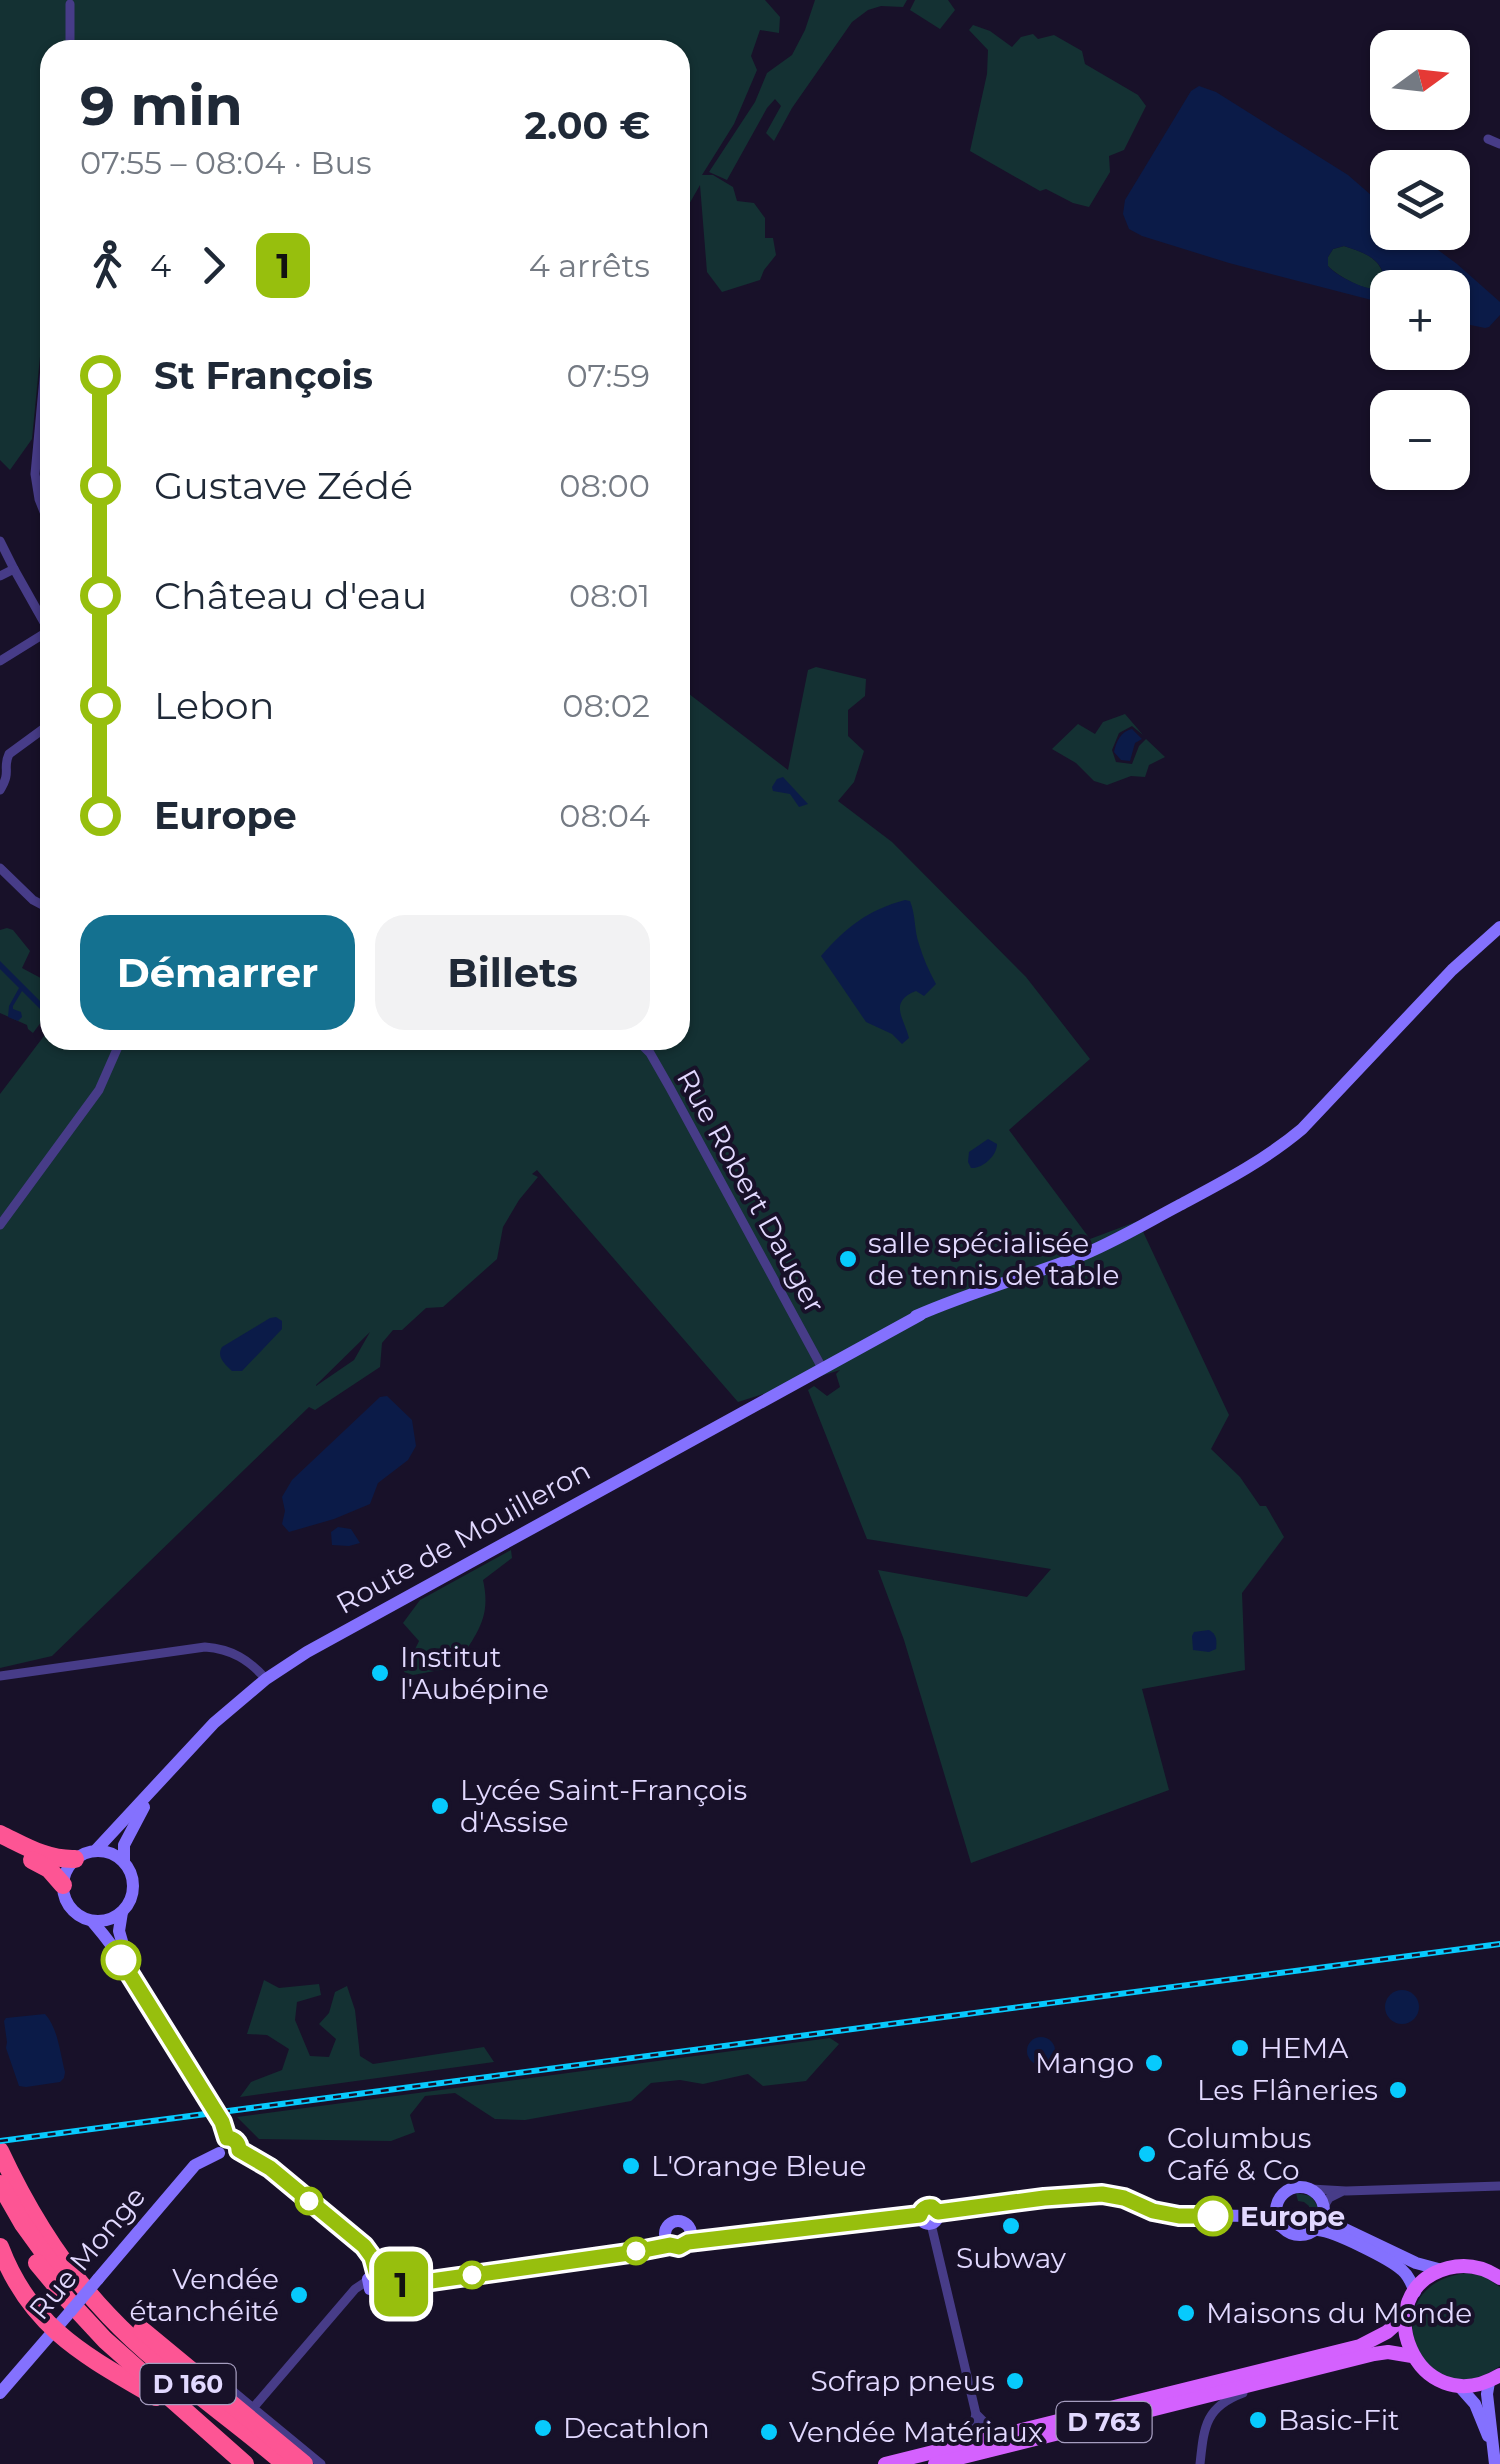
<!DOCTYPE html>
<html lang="fr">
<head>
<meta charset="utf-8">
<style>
	:root { --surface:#fff; --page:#f2f2f3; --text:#1f2937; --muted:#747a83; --accent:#147190 }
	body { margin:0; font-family:Montserrat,sans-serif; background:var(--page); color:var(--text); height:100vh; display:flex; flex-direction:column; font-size:38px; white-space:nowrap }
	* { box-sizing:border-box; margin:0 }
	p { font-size:32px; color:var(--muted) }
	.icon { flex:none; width:55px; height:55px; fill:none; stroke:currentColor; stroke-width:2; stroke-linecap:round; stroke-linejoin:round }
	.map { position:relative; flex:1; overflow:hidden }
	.details { position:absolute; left:40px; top:40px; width:650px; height:1010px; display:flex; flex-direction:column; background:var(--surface); border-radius:30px; box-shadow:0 2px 8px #0004 }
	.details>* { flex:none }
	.badge { padding:0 20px; border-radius:15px; font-size:35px; line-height:65px }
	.needle { width:65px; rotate:75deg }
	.tools { position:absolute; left:1370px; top:30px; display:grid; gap:20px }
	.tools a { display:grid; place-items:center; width:100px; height:100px; border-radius:20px; background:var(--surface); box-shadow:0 2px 8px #0004; font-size:50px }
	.map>.badge { position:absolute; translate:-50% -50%; box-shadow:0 0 0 5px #fff }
	.legs { display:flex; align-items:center; gap:15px; height:110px; padding:0 40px; font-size:32px }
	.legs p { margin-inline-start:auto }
	.head { display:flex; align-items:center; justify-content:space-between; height:170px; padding:0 40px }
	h1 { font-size:55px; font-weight:700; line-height:75px }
	.action { display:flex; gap:20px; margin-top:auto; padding:20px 40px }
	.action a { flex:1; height:115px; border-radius:30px; background:var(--accent); color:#fff; font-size:40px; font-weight:700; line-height:115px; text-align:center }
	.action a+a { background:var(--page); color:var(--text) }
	ul { padding:0 40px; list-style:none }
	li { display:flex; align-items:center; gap:35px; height:110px; font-size:38px }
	li i { display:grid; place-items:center; width:15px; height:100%; margin:0 12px; background:currentColor }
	li i::after { content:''; width:25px; height:25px; margin:-12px; border:8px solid; border-radius:50%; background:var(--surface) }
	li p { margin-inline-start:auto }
	li:first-child i { background:linear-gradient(#0000 50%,currentColor 0) }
	li:last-child i { background:linear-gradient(currentColor 50%,#0000 0) }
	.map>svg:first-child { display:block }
	.green { fill:#143133; fill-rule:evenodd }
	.water { fill:#0b1b48; fill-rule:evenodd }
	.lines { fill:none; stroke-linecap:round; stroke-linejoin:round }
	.street { stroke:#473c88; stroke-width:9 }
	.secondary { stroke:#8471fe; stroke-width:12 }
	.primary { stroke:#d461fe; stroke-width:14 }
	.highway { stroke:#fd5594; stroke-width:18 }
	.rail-casing { stroke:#07cafd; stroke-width:6 }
	.rail { stroke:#181129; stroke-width:2.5; stroke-dasharray:8; stroke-linecap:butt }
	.secondary-bridge { stroke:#8471fe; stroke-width:12 }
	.line-1-casing { stroke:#fff; stroke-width:22 }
	.line-1 { stroke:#97bf0d; stroke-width:15 }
	.poi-dot { fill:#07cafd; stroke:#181129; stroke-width:4 }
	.stop-1-dot { fill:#fff; stroke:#97bf0d; stroke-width:5 }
	.labels { text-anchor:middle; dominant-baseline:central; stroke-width:8; stroke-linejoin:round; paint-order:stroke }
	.shield { fill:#181129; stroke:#a59dbf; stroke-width:2.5 }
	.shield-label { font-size:25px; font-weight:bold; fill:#e2d9ff }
	.street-label { font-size:28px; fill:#e2d9ff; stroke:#181129 }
	.poi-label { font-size:28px; fill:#e2d9ff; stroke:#181129; text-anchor:start }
	.stop-label { font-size:28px; font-weight:bold; fill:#e2d9ff; stroke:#181129; text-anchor:start }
</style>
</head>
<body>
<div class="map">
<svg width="1500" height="2464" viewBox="0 0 1500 2464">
	<rect width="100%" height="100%" fill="#181129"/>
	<!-- green -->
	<g class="green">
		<polygon points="0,0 765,0 780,17 779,33 760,30 751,56 757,70 734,124 702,175 713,175 733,187 737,201 754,203 765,218 765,238 773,238 776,255 764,270 760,280 722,292 707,272 700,185 680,220 680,50 50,50 50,254 32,439 10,470 0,460"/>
		<polygon points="815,0 907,0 903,7 881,6 868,10 852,22 792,108 774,141 766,133 781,106 775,99 767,108 727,180 709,172 755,102 767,73 792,55 805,30"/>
		<polygon points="915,0 948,0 955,10 940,29 910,10"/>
		<polygon points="973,25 990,31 1012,47 1021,37 1033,34 1038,39 1054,35 1082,51 1085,64 1138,95 1146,106 1124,150 1109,156 1110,172 1089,207 1073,203 1046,189 1040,191 970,151 987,74 988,50 969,30"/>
		<path d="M1344,246c21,7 38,12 41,36 -2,2 -4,5 -7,6 -12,5 -43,-14 -50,-22v-9l5,-8z"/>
		<path d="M816,667l50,12 -1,17 -17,14v26l16,15 -10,31 -16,19 54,41 134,135 64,82 -81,71 81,109 48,-18 91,194 -18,34 29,28 20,29h6l18,31 -42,56 3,77 -103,19 27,101 -198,73 -67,-223 -26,-70 149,27 24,-28 -184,-30 -59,-149 6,-4 13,10 13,-9 -4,-13 4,-4 -102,32 -201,-232 -5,4 6,3 -19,23 -16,27 -6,32 -54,48 -17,1 -24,22h-9l-11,13 -2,24 -65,43 -6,-3 -257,249 -52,12v-574l50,-66v12h630v-353l108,83 20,-100zM370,1332l-16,28 -38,26v-1z"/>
		<polygon points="1125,714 1143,735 1132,726 1119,733 1112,750 1116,762 1132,764 1139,746 1146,739 1165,757 1149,765 1145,777 1131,776 1107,785 1094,781 1076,763 1052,749 1078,724 1095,734 1103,722"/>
		<polygon points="7,928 13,930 30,951 22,968 50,983 50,1010 33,1033 28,1029 27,1025 0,1013 0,930"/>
		<path d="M511,1550l1,8 -29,22c9,40 -8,54 -27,87l-43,8 -9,-3 15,-31 -16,-18 17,-23z"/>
		<polygon points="264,1980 279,1988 319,1984 321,1995 297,2002 295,2020 310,2056 329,2057 336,2039 319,2024 329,2013 335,1992 347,1986 355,2010 360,2056 373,2064 484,2047 494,2062 240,2097 251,2082 282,2070 289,2049 267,2035 247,2034"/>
		<polygon points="830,2038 839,2044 806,2081 763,2086 748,2074 703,2084 680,2080 651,2083 631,2101 525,2120 495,2119 455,2093 425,2096 410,2115 415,2132 391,2141 259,2139 237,2117"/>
		<path d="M1296,2193l15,3 7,11c-1,21 -20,30 -34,12l8,-3 8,5 9,-5v-10l-5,-4 -6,-1z"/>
		<path d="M1466,2273l17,3 17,11v79c-78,56 -134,-80 -34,-93z"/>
	</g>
	<!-- water -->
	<g class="water">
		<path d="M1199,86l17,6 132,83 39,34 1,23 27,1 42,31 43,38v13l-11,12 -4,1 -29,-6 -3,-1 -1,-33h-64l-1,16 -158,-41 -87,-27 -13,-7 -6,-15 2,-14 66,-109zM1344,246c20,7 39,12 41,36 -2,2 -4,5 -7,6 -11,4 -43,-13 -50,-22v-9l5,-8z"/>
		<path d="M1132,729l10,10 -7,4 -5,18 -9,-1 -7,-8c2,-10 7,-21 18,-23z"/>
		<polygon points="783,777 808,804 799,807 790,794 773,791 772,787 777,779"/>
		<path d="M905,900l5,1c6,15 4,29 9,43 4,14 10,27 17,40l-12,12 -8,-5c-28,11 -12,27 -7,47l-7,6 -10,-10 -26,-12 -45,-66c25,-29 47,-46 84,-56z"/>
		<polygon points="0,961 43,1004 40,1009 22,991 13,1006 13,1009 21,1012 22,1017 18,1021 8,1017 9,1006 19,988 0,969"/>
		<path d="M988,1139l9,5c0,12 -15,25 -26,24l-3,-6 1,-10z"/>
		<path d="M276,1317l6,4v8l-40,42h-10c-7,-7 -16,-14 -10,-24l48,-29z"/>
		<polygon points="387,1396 412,1420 416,1446 408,1460 378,1483 370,1504 334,1519 289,1532 282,1524 285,1511 282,1497 292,1480 380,1397"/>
		<polygon points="338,1527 351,1529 360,1543 349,1546 332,1545 331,1532"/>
		<path d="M1209,1630c8,4 8,11 7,19l-7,3 -16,-2 -1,-14 2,-4z"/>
		<circle cx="1402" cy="2007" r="17"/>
		<path d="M45,2014c13,14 15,39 20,58l-1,6 -4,4 -34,5 -7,-1 -13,-38 1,-6 -3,-21 2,-3z"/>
		<circle cx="1041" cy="2051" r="14"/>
	</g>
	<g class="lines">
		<!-- street -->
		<g class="street">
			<polyline points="70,4 70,50"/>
			<polyline points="1488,139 1500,144"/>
			<polyline points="50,314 35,474 39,499 50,527"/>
			<polyline points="0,541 14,569"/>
			<polyline points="0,576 14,569 50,633"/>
			<polyline points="0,661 50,630"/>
			<path d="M0,790c12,-19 2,-21 9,-36l41,-30"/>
			<polyline points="0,868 33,900 50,909"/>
			<polyline points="637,1040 650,1053 670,1088 821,1366"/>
			<polyline points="0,1225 99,1090 121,1040"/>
			<path d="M0,1676l205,-29c27,2 44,13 61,32"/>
			<polyline points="1311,2189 1346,2191 1500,2186"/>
			<polyline points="1324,2206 1329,2198 1341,2192"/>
			<polyline points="931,2224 976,2414 991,2429 1003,2432"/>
			<polyline points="216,2377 253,2408 355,2289 367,2281"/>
			<polyline points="253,2408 321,2464"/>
			<path d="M956,2441c15,-6 17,-13 20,-27"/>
			<path d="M1200,2464c4,-37 5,-57 43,-71"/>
		</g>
		<!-- secondary -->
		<g class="secondary">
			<path d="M916,1316c52,-23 106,-38 159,-58 36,-14 69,-34 103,-52 43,-23 86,-45 124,-77l150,-159 48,-43"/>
			<polyline points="96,1850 214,1723 266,1679 307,1652 920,1315"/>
			<circle cx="98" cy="1886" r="35"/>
			<polyline points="124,1862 124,1845 144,1807"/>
			<polyline points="122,1912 119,1931 127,1959"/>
			<path d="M92,1921c52,60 86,135 130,201l5,16"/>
			<polyline points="227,2138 236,2141 239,2150 270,2168 364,2247 371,2257 376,2272"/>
			<circle cx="1300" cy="2211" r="24"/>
			<circle cx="929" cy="2215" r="9"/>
			<polyline points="937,2213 1044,2198 1102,2194 1125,2198 1153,2211 1179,2215 1253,2216 1269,2219 1280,2226"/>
			<polyline points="1324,2215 1332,2223 1416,2263 1442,2270"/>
			<circle cx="678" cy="2234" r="13"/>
			<path d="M1318,2230c16,1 72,29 84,40 7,6 10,14 13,22"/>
			<polyline points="688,2242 920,2215"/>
			<polyline points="376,2272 368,2279 370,2289 380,2292 385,2289 388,2284"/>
			<polyline points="98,2279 195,2165 219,2153"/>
			<polyline points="388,2284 409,2284 629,2253 670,2245"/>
			<polyline points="1489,2382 1487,2394 1495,2464"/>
			<polyline points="1459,2386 1475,2404 1488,2436"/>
			<polyline points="0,2393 70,2312"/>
		</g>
		<!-- primary -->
		<g class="primary">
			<path d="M1500,2278c-16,-11 -33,-15 -52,-10 -85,23 -32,157 52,107"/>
			<polyline points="885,2464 1360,2346 1387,2332 1405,2316"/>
			<polyline points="935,2464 1374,2354 1388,2352 1412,2356"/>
		</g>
		<!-- highway -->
		<g class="highway">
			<path d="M0,1834c25,12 47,26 75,25"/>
			<polyline points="32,1860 49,1869 63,1885"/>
			<path d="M0,2151c28,60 63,117 109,165 51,54 119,99 176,148"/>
			<polyline points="0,2184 23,2224 57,2271"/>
			<path d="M0,2247c31,82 86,109 156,150"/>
			<polyline points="37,2263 67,2299 105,2340 245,2464"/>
			<polyline points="142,2330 304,2464"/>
		</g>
		<defs>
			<polyline id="rail" points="0,2141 1500,1944"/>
		</defs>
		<!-- rail casing -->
		<use href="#rail" class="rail-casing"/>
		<!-- rail -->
		<use href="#rail" class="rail"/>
		<!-- secondary-bridge -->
		<polyline class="secondary-bridge" points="70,2312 98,2279"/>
	</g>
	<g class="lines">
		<defs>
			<path id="line-1" d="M121,1960l101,162 5,16c7,0 12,5 12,12l31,18 94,78 8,11 4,15 7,2 5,10h22l219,-31 41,-8 9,2 9,-5 232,-27c2,-6 6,-9 12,-8l6,5 106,-14 58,-4 22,4 29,13 26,5h34"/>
		</defs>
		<!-- line-1 casing -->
		<use href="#line-1" class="line-1-casing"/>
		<!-- line-1 -->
		<use href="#line-1" class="line-1"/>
	</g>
	<!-- markers -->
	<g class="poi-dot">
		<circle cx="848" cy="1259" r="10"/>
		<circle cx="380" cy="1673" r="10"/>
		<circle cx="440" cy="1806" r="10"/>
		<circle cx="1240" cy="2048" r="10"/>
		<circle cx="1154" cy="2063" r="10"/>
		<circle cx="1398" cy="2090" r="10"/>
		<circle cx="1147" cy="2154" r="10"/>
		<circle cx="631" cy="2166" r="10"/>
		<circle cx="1011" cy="2226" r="10"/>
		<circle cx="299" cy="2295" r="10"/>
		<circle cx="1186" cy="2313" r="10"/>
		<circle cx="1015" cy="2381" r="10"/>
		<circle cx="1258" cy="2420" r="10"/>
		<circle cx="543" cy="2428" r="10"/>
		<circle cx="769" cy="2432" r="10"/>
	</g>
	<g class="stop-1-dot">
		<circle cx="121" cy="1960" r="18"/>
		<circle cx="309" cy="2201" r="12"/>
		<circle cx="1213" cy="2216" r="18"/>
		<circle cx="636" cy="2251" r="12"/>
		<circle cx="472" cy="2275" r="12"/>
	</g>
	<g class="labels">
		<!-- shield labels -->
		<g class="shield">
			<rect x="140.5" y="2364" width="95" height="40" rx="8"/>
			<rect x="1056.5" y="2402" width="95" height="40" rx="8"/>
		</g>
		<g class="shield-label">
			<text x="188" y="2384">D 160</text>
			<text x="1104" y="2422">D 763</text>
		</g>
		<!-- street labels -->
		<g class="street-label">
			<text transform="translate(751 1191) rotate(61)">Rue Robert Dauger</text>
			<text transform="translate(463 1537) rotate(-29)">Route de Mouilleron</text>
			<text transform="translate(87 2253) rotate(-50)">Rue Monge</text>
		</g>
		<!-- poi labels -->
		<g class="poi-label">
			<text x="868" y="1243">salle spécialisée<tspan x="868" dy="32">de tennis de table</tspan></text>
			<text x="400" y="1657">Institut<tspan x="400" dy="32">l'Aubépine</tspan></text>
			<text x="460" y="1790">Lycée Saint-François<tspan x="460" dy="32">d'Assise</tspan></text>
			<text x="1260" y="2048">HEMA</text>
			<text x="1134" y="2063" text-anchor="end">Mango</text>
			<text x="1378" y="2090" text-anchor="end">Les Flâneries</text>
			<text x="1167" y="2138">Columbus<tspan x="1167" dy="32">Café &amp; Co</tspan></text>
			<text x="651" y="2166">L'Orange Bleue</text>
			<text x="1011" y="2258" text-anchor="middle">Subway</text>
			<text x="279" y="2279" text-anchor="end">Vendée<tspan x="279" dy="32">étanchéité</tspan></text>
			<text x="1206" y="2313">Maisons du Monde</text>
			<text x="995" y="2381" text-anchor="end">Sofrap pneus</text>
			<text x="1278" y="2420">Basic-Fit</text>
			<text x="563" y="2428">Decathlon</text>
			<text x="789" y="2432">Vendée Matériaux</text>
		</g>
		<!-- stop labels -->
		<g class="stop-label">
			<text x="1240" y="2216">Europe</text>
		</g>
	</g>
</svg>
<div class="tools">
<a><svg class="needle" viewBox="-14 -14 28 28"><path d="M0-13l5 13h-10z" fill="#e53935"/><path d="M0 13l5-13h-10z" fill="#747a83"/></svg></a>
<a><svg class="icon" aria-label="layers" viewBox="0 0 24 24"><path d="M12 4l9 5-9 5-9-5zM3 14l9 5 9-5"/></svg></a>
<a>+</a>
<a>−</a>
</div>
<b class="badge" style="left:401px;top:2284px;background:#97bf0d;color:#111">1</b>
<section class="details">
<div class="head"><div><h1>9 min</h1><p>07:55 – 08:04 · Bus</p></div><b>2.00 €</b></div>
<div class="legs"><svg class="icon" aria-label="walk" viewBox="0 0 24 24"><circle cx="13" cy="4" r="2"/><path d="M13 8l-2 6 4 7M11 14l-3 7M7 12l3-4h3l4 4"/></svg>4<svg class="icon" aria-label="forward" viewBox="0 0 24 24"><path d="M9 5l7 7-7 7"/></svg><b class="badge" style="background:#97bf0d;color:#111">1</b><p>4 arrêts</p></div>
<ul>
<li><i style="color:#97bf0d"></i><b>St François</b><p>07:59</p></li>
<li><i style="color:#97bf0d"></i><span>Gustave Zédé</span><p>08:00</p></li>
<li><i style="color:#97bf0d"></i><span>Château d'eau</span><p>08:01</p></li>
<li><i style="color:#97bf0d"></i><span>Lebon</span><p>08:02</p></li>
<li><i style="color:#97bf0d"></i><b>Europe</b><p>08:04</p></li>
</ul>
<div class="action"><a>Démarrer</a><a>Billets</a></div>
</section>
</div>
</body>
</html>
